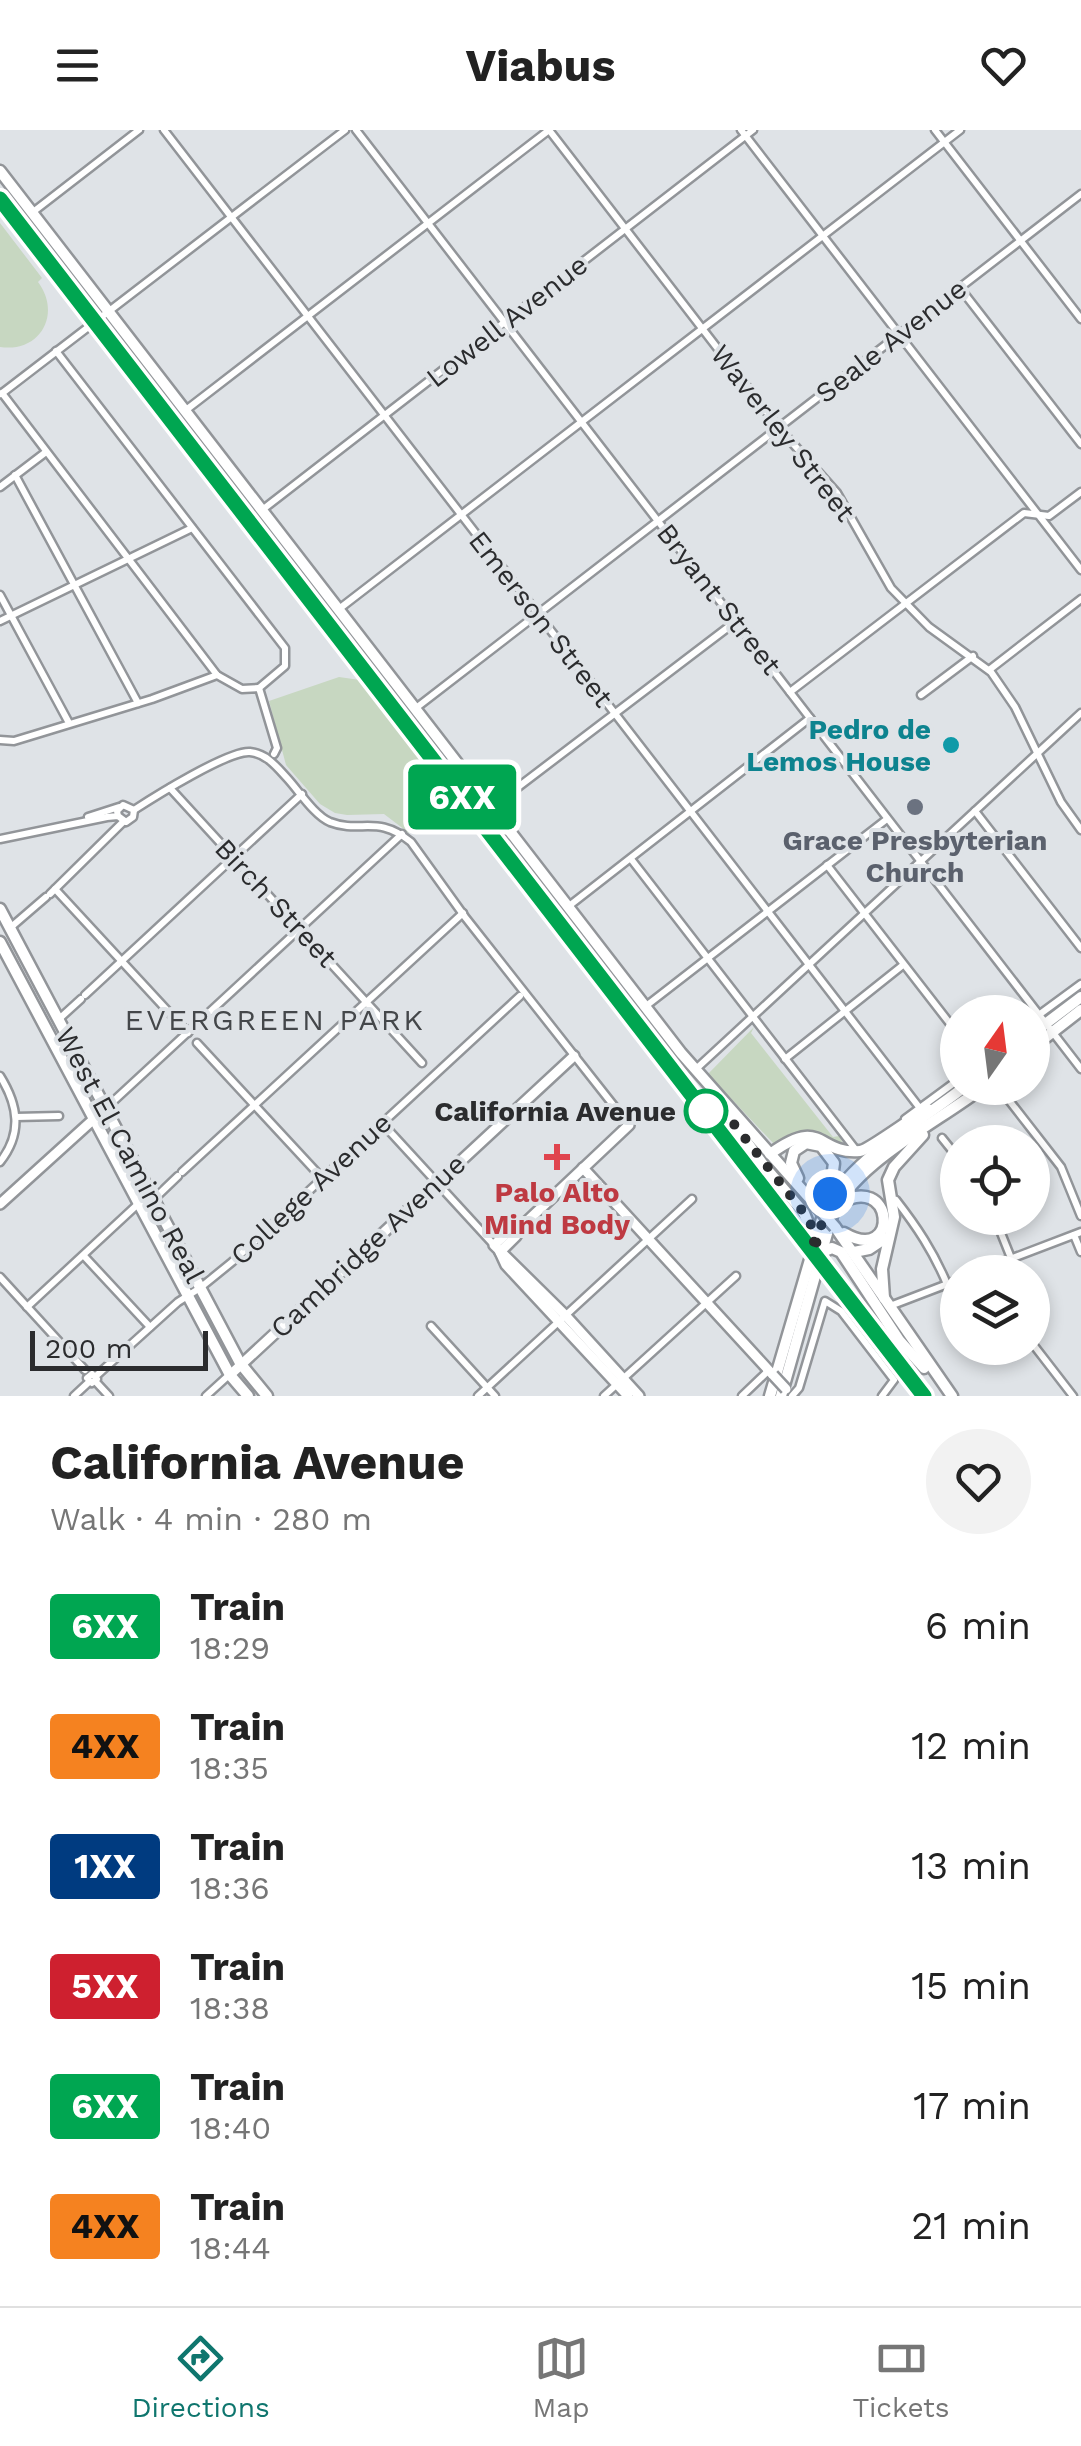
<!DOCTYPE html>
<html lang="en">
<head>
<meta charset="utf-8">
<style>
	:root { --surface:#fff; --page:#f2f2f2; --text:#222; --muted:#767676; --line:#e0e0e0; --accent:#0f766e }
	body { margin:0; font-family:"Work Sans",sans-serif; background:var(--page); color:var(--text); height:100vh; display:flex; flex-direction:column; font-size:38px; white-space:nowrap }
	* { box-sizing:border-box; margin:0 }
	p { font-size:32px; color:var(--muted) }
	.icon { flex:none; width:55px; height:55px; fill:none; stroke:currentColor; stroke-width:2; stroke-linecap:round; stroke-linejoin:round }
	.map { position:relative; height:1266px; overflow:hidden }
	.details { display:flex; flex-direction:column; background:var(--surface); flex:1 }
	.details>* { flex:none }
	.badge { padding:0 20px; border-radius:8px; font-size:35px; line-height:65px }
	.needle { width:65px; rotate:14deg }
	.fabs { position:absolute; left:940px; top:865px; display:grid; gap:20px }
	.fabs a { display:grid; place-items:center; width:110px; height:110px; border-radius:50%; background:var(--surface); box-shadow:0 5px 15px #0003; font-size:50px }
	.scale { position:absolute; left:30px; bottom:25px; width:178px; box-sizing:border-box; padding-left:10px; border:5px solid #2b2c2e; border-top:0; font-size:28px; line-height:35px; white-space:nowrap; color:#2b2c2e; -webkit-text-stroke:8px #dfe3e7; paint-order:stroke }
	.you { position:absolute; width:50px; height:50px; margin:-25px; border:8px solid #fff; border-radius:50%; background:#1a73e8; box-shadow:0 0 0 15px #1a73e833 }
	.map>.badge { position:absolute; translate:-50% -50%; box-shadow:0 0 0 5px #fff }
	.round { display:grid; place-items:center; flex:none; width:105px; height:105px; border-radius:52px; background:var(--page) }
	.summary { display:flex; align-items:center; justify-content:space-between; height:170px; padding:0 50px }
	h1 { font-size:48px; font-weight:700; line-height:75px }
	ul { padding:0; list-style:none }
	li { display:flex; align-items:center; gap:30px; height:120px; padding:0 50px }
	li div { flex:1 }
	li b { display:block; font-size:38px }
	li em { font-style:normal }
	li .badge { min-width:110px; font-weight:700; text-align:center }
	header { display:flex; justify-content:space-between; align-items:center; height:130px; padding:0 50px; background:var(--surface); font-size:45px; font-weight:700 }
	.menu { display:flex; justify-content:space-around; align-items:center; height:140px; border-top:2px solid var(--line); background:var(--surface); font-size:28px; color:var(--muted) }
	.menu a { display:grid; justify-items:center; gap:5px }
	.menu .selected { color:var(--accent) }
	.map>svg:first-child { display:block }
	.green { fill:#c7d7c1 }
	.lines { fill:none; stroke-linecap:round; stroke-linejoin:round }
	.street-casing { stroke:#929599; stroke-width:11 }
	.secondary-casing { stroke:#929599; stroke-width:14 }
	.primary-casing { stroke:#929599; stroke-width:15 }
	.street { stroke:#fff; stroke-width:6 }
	.secondary { stroke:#fff; stroke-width:9 }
	.primary { stroke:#fff; stroke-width:10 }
	.rail-casing { stroke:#636568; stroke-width:6 }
	.rail { stroke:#dfe3e7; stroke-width:2.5; stroke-dasharray:8; stroke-linecap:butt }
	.secondary-bridge-casing { stroke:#929599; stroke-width:14; stroke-linecap:butt }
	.primary-bridge-casing { stroke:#929599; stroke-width:15; stroke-linecap:butt }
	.secondary-bridge { stroke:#fff; stroke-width:9 }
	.primary-bridge { stroke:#fff; stroke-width:10 }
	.line-casing { stroke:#fff; stroke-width:22 }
	.line { stroke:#00a651; stroke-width:15 }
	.walk { stroke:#2b2c2e; stroke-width:10; stroke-dasharray:0 18 }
	.culture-dot { fill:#0f9aa8; stroke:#dfe3e7; stroke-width:4 }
	.worship-dot { fill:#6b7280; stroke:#dfe3e7; stroke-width:4 }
	.stop-dot { fill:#fff; stroke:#00a651; stroke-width:5 }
	.health-dot { fill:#e0444e; stroke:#dfe3e7; stroke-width:4 }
	.labels { text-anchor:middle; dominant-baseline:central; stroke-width:8; stroke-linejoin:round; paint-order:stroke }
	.street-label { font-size:28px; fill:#2b2c2e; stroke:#dfe3e7 }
	.culture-label { font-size:28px; font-weight:bold; fill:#0d838f; stroke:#dfe3e7; text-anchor:end }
	.worship-label { font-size:28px; font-weight:bold; fill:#5b616d; stroke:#dfe3e7 }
	.stop-label { font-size:28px; font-weight:bold; fill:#2b2c2e; stroke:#dfe3e7; text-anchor:end }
	.health-label { font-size:28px; font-weight:bold; fill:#be3a42; stroke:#dfe3e7 }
	.neighbourhood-label { font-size:30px; letter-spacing:2.5px; fill:#44474a; stroke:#dfe3e7 }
</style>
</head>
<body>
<header><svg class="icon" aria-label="menu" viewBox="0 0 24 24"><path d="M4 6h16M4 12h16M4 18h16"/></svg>Viabus<svg class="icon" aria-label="heart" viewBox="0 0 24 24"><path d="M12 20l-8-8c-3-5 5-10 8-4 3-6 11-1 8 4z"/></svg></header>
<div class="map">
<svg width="1081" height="1266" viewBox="0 0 1081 1266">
	<rect width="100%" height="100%" fill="#dfe3e7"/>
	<!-- green -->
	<g class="green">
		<path d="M0,93l42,55 -4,4c24,32 2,71 -38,65z"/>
		<polygon points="339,547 360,550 446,665 409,703 384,684 347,685 335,683 320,674 286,635 269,571"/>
		<polygon points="754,897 751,903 833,1007 839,1006 844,1015 804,1003 774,1014 708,944"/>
	</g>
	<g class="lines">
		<defs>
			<g id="street">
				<polyline points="164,0 919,977"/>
				<polyline points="356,0 1081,939"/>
				<polyline points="549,0 779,298 837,363 891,458 929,497 991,542 1015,577 1061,672 1081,700"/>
				<polyline points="741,0 1081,440"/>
				<polyline points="935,0 1081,189"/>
				<polyline points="33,82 139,0"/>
				<polyline points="960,158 1081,314"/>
				<polyline points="56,221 285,518 285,536 259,558"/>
				<polyline points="2,263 217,545 242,559 259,558 277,618 274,624"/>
				<polyline points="1,264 345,0"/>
				<polyline points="186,280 549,0"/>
				<polyline points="15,345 138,573"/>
				<polyline points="0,357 46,322"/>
				<polyline points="262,380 753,0"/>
				<polyline points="0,465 69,593"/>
				<polyline points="339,479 960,0"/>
				<polyline points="0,491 192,398"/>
				<polyline points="989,540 1081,469"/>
				<polyline points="790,562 1024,383 1049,386 1081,362"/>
				<polyline points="921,565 973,526"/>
				<polyline points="416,578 1081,64"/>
				<polyline points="0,610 14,611 152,569 217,545"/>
				<polyline points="170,658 422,933"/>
				<polyline points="492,677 735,492"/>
				<path d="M134,680c20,-13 95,-60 116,-58 17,2 26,14 37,26 12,13 27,37 43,44 31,12 47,-8 81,20l54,75 164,208"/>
				<polyline points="975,681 1081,818"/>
				<polyline points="88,687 119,677"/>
				<polyline points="0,709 107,687 118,686 126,692 133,687 134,680 123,675 117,681 118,686"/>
				<polyline points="631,729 856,1020"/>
				<polyline points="827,735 958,904"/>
				<polyline points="55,759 188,903"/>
				<polyline points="50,764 124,691"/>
				<polyline points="569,776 810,588"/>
				<polyline points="10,798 46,767"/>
				<polyline points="85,865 302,664"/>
				<polyline points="646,876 887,689"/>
				<polyline points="59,889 81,869"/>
				<polyline points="1032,890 1081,854"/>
				<polyline points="197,913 322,1048"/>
				<polyline points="785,929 903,835"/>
				<polyline points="696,939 1081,583"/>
				<path d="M0,946c18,29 23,57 0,86"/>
				<polyline points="1001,960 1061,1037 1081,1086"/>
				<polyline points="106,978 402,704"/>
				<polyline points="16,987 59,986"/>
				<polyline points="905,989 958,950"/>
				<polyline points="382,993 494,1115"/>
				<polyline points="942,1008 958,1028"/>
				<polyline points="182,1042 463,783"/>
				<polyline points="154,1069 178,1046"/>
				<path d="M896,1070c21,27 37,51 51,84"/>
				<polyline points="995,1088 1011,1128"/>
				<polyline points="1074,1105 1081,1122"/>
				<polyline points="84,1126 150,1197"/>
				<polyline points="976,1142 1081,1102"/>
				<polyline points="0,1147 85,1240"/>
				<polyline points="890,1176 958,1150"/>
				<polyline points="27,1177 138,1074"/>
				<polyline points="431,1196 495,1266"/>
				<polyline points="1032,1213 1073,1266"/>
				<polygon points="92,1244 97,1249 92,1253 87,1248"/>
				<polyline points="96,1246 178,1172 200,1158 232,1132 520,866"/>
				<polyline points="96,1252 109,1266"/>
				<polyline points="74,1266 89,1252"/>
				<polyline points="206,1266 229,1245"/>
				<polyline points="478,1266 692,1069"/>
				<polyline points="604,1266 736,1146"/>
				<polyline points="742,1266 768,1241"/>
				<polyline points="792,1266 799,1258 825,1171 841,1181 894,1250 882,1266"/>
			</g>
			<g id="secondary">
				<polyline points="629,995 522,1096 510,1100 494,1115 566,1186 639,1266"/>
				<polyline points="583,1038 773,1245"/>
				<polyline points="0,1074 106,978"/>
				<polyline points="500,1122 506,1135 628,1266"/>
				<polyline points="500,1122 516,1106 522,1096"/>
				<polyline points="230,1245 574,926"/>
			</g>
			<g id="primary">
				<polyline points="0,41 681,923 820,1080"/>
				<polyline points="0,779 240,1233 267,1266"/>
				<polyline points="0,812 230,1245 248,1266"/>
				<polyline points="1032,904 1081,867"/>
				<polyline points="1032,918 1081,880"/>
				<polyline points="718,972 764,1036 804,1083 814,1108"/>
				<path d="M770,1024c54,-39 46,1 90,-3 9,-1 54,-35 68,-42"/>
				<polyline points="798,1048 791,1033 794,1021 806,1013 821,1016 834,1033 830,1064"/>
				<path d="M837,1075c58,-37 64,61 7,28"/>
				<polyline points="835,1097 952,1266"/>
				<polyline points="822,1122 832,1118 841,1122 899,1210 924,1238"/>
				<polyline points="854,1122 869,1119 884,1109"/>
				<polyline points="884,1168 882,1139 894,1087 888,1050 894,1037 923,1005"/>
				<path d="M770,1266l54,-184c26,-52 94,-89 139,-124"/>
				<path d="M781,1266l51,-180c19,-51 106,-94 150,-128"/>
			</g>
		</defs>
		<!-- street casing -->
		<use href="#street" class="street-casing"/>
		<!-- secondary casing -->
		<use href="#secondary" class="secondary-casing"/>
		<!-- primary casing -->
		<use href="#primary" class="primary-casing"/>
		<!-- street -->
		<use href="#street" class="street"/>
		<!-- secondary -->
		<use href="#secondary" class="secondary"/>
		<!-- primary -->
		<use href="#primary" class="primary"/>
		<defs>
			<polyline id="rail" points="0,69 924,1266"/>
		</defs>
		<!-- rail casing -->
		<use href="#rail" class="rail-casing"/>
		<!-- rail -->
		<use href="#rail" class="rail"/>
		<defs>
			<polyline id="secondary-bridge" points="773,1245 786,1259"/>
			<polyline id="primary-bridge" points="820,1080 835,1097"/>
		</defs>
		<!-- secondary-bridge casing -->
		<use href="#secondary-bridge" class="secondary-bridge-casing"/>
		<!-- primary-bridge casing -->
		<use href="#primary-bridge" class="primary-bridge-casing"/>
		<!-- secondary-bridge -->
		<use href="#secondary-bridge" class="secondary-bridge"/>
		<!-- primary-bridge -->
		<use href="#primary-bridge" class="primary-bridge"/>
	</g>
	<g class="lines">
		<defs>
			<polyline id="line" points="0,69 924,1266"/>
		</defs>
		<!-- line casing -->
		<use href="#line" class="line-casing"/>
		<!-- line -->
		<use href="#line" class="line"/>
		<!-- walk -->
		<polyline class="walk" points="706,981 722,979 808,1088 814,1102 814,1121 830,1064"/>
	</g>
	<!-- markers -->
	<circle class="culture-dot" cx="951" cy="615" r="10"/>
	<circle class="worship-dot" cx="915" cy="677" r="10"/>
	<circle class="stop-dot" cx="706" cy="981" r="20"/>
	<path class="health-dot" d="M552 1012h10v10h10v10h-10v10h-10v-10h-10v-10h10z"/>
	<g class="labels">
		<!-- street labels -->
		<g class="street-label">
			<text transform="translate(507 191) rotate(-38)">Lowell Avenue</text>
			<text transform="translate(891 211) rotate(-38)">Seale Avenue</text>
			<text transform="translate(783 303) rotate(52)">Waverley Street</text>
			<text transform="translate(719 469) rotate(52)">Bryant Street</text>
			<text transform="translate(541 489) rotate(52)">Emerson Street</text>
			<text transform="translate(276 773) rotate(47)">Birch Street</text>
			<text transform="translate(130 1025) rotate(62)">West El Camino Real</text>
			<text transform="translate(311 1059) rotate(-43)">College Avenue</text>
			<text transform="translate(368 1116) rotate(-43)">Cambridge Avenue</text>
		</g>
		<!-- culture labels -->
		<g class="culture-label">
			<text x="931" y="599">Pedro de<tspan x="931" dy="32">Lemos House</tspan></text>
		</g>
		<!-- worship labels -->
		<g class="worship-label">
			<text x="915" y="710">Grace Presbyterian<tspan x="915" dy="32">Church</tspan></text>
		</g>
		<!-- stop labels -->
		<g class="stop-label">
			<text x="676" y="981">California Avenue</text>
		</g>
		<!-- health labels -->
		<g class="health-label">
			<text x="557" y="1062">Palo Alto<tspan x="557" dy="32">Mind Body</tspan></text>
		</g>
		<!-- neighbourhood labels -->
		<g class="neighbourhood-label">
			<text x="275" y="889">EVERGREEN PARK</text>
		</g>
	</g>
</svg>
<div class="fabs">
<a><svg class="needle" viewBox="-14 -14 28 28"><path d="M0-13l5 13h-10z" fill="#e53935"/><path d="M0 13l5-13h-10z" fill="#767676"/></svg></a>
<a><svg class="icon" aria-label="locate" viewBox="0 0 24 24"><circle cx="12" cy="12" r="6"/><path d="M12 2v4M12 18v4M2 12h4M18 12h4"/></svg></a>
<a><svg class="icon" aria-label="layers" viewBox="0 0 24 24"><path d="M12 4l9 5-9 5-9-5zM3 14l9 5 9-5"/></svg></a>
</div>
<div class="scale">200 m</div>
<div class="you" style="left:830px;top:1064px"></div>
<b class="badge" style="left:462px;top:667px;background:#00a651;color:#fff">6XX</b>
</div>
<section class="details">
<div class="summary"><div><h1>California Avenue</h1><p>Walk · 4 min · 280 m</p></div><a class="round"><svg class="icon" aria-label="heart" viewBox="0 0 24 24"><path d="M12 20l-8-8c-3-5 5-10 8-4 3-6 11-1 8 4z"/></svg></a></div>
<ul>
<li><span class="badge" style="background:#00a651;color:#fff">6XX</span><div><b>Train</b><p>18:29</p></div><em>6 min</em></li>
<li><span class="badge" style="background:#f58220;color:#111">4XX</span><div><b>Train</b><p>18:35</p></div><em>12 min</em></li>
<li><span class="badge" style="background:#003b80;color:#fff">1XX</span><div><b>Train</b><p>18:36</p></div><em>13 min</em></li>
<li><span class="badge" style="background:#ce202f;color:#fff">5XX</span><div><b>Train</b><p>18:38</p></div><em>15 min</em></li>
<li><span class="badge" style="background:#00a651;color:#fff">6XX</span><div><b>Train</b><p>18:40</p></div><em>17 min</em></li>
<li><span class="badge" style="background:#f58220;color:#111">4XX</span><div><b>Train</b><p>18:44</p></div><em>21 min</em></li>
</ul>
</section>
<nav class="menu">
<a class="selected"><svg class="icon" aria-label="directions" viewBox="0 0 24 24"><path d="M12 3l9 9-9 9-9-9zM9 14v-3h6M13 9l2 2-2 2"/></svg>Directions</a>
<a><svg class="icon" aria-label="map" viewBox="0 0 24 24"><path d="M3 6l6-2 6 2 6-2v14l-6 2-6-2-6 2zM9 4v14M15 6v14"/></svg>Map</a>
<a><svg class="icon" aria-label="tickets" viewBox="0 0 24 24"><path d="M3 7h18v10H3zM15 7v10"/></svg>Tickets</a>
</nav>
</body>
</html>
